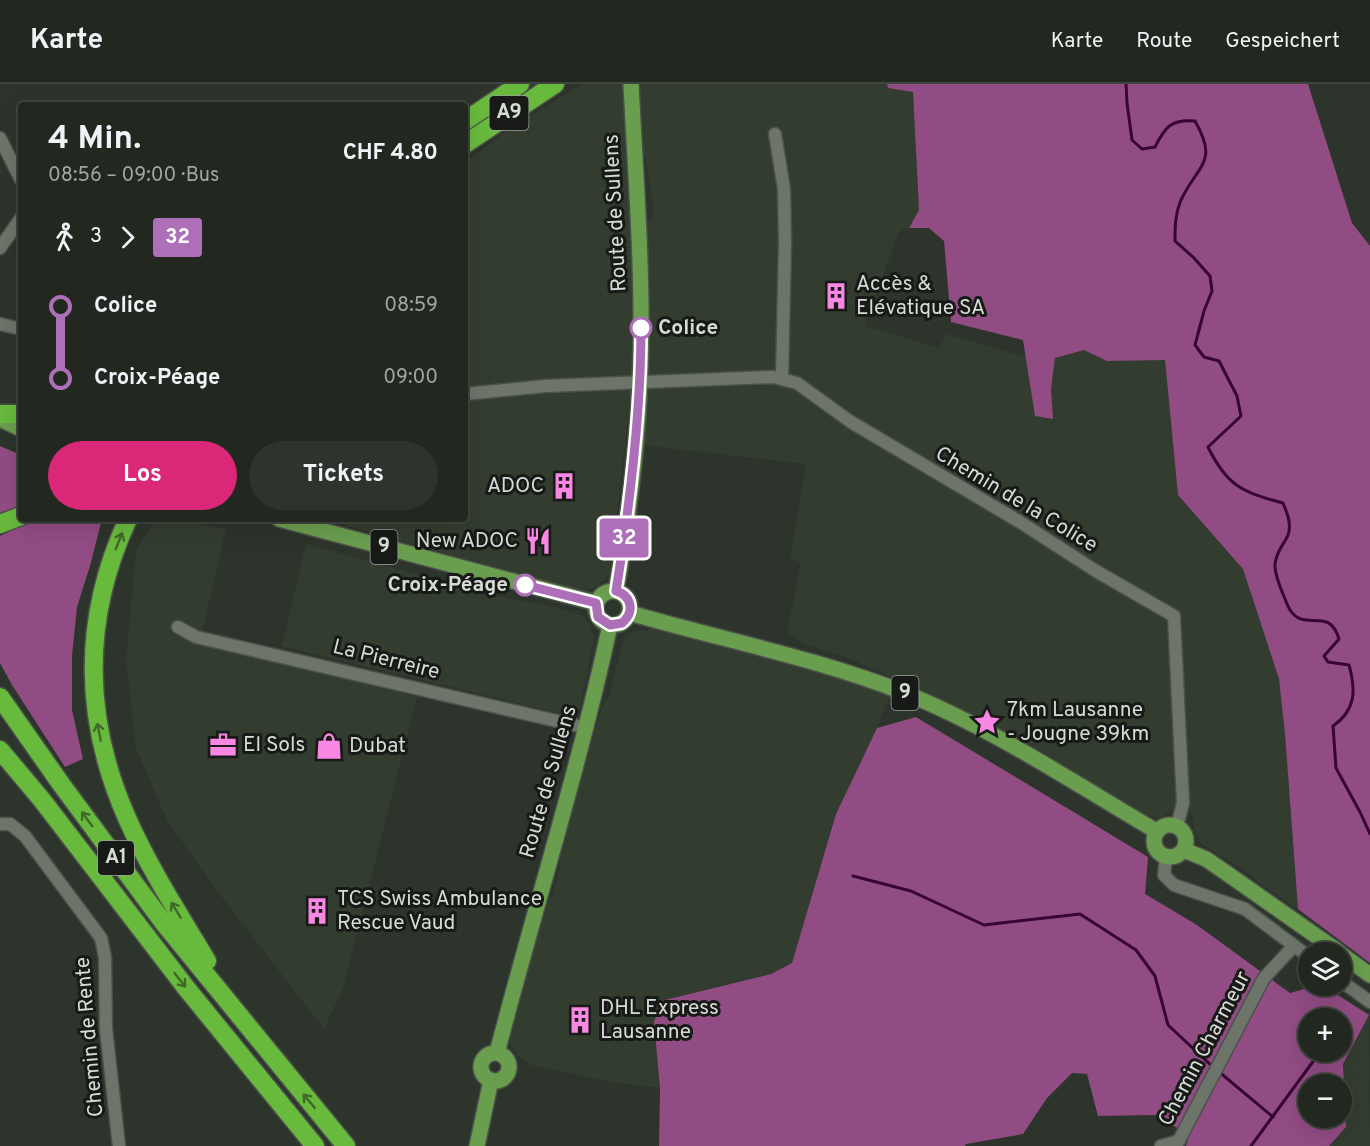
<!DOCTYPE html>
<html lang="de">
<head>
<meta charset="utf-8">
<style>
	:root { --surface:#222720; --page:#2e332d; --text:#f1f3f6; --muted:#a2a5a5; --line:#3f443e; --accent:#db2777 }
	body { margin:0; font-family:Overpass,sans-serif; background:var(--page); color:var(--text); height:100vh; display:flex; flex-direction:column; font-size:22px; white-space:nowrap }
	* { box-sizing:border-box; margin:0 }
	p { font-size:20px; color:var(--muted) }
	.icon { flex:none; width:33px; height:33px; fill:none; stroke:currentColor; stroke-width:2; stroke-linecap:round; stroke-linejoin:round }
	.map { position:relative; flex:1; overflow:hidden }
	.details { position:absolute; left:18px; top:18px; width:450px; height:420px; display:flex; flex-direction:column; background:var(--surface); border-radius:6px; box-shadow:0 6px 24px #0002,0 0 0 2px var(--line) }
	.details>* { flex:none }
	.badge { padding:0 12px; border-radius:4px; font-size:21px; line-height:39px }
	.fabs { position:absolute; left:1298px; top:858px; display:grid; gap:12px }
	.fabs a { display:grid; place-items:center; width:54px; height:54px; border-radius:50%; background:var(--surface); box-shadow:0 6px 24px #0002,0 0 0 2px var(--line); font-size:30px }
	.map>.badge { position:absolute; translate:-50% -50%; box-shadow:0 0 0 3px #fff }
	.legs { display:flex; align-items:center; gap:9px; height:66px; padding:0 30px; font-size:20px }
	.legs p { margin-inline-start:auto }
	.head { display:flex; align-items:center; justify-content:space-between; height:102px; padding:0 30px }
	h1 { font-size:33px; font-weight:700; line-height:45px }
	.button { display:flex; gap:12px; margin-top:auto; padding:12px 30px }
	.button a { flex:1; height:69px; border-radius:36px; background:var(--accent); color:#fff; font-size:24px; font-weight:700; line-height:69px; text-align:center }
	.button a+a { background:var(--page); color:var(--text) }
	ul { padding:0 30px; list-style:none }
	li { display:flex; align-items:center; gap:21px; height:72px; font-size:22px }
	li i { display:grid; place-items:center; width:9px; height:100%; margin:0 8px; background:currentColor }
	li i::after { content:''; width:15px; height:15px; margin:-8px; border:4px solid; border-radius:50%; background:var(--surface) }
	li p { margin-inline-start:auto }
	li:first-child i { background:linear-gradient(#0000 50%,currentColor 0) }
	li:last-child i { background:linear-gradient(currentColor 50%,#0000 0) }
	header { display:flex; align-items:center; gap:36px; box-sizing:border-box; height:84px; padding:0 30px; background:var(--surface); border-bottom:2px solid var(--line) }
	header strong { font-size:28px }
	nav { display:flex; gap:33px; margin-inline-start:auto; font-size:21px }
	.map>svg:first-child { display:block }
	.built { fill:#333d2f }
	.forest { fill:#914c84; fill-rule:evenodd }
	.lines { fill:none; stroke-linecap:round; stroke-linejoin:round }
	.stream { stroke:#380531; stroke-width:3 }
	.minor-casing { stroke:#4b514a; stroke-width:15 }
	.major-casing { stroke:#4b514a; stroke-width:18 }
	.highway-casing { stroke:#4b514a; stroke-width:21 }
	.minor { stroke:#6d756a; stroke-width:12 }
	.major { stroke:#6a9e4f; stroke-width:15 }
	.highway { stroke:#68ba3d; stroke-width:18 }
	.oneway { stroke:#406a2a }
	.line-1-casing { stroke:#fff; stroke-width:14 }
	.line-1 { stroke:#ac6fb8; stroke-width:9 }
	.stop-1-dot { fill:#fff; stroke:#ac6fb8; stroke-width:3 }
	.labels { text-anchor:middle; dominant-baseline:central; stroke-width:6; stroke-linejoin:round; paint-order:stroke }
	.shield { fill:#171a16; stroke:#9da19c; stroke-width:1.5 }
	.shield-label { font-size:20px; font-weight:bold; fill:#d7dbd6 }
	.street-label { font-size:21px; fill:#d7dbd6; stroke:#171a16 }
	.poi-label { font-size:21px; fill:#d7dbd6; stroke:#171a16; text-anchor:start }
	.stop-label { font-size:21px; font-weight:bold; fill:#d7dbd6; stroke:#171a16; text-anchor:start }
</style>
</head>
<body>
<header>
<strong>Karte</strong>
<nav><a>Karte</a><a>Route</a><a>Gespeichert</a></nav>
</header>
<div class="map">
<svg width="1370" height="1062" viewBox="0 0 1370 1062">
	<rect width="100%" height="100%" fill="#2d342b"/>
	<!-- built -->
	<g class="built">
		<polygon points="582,0 625,0 635,208 634,273 622,389 610,484 611,485 605,496 595,504 581,507 323,435 465,435 465,79 505,48"/>
		<polygon points="637,0 887,0 888,4 913,8 919,126 909,144 899,147 865,242 940,264 946,250 1026,273 1035,332 1053,335 1051,305 1055,274 1084,266 1107,277 1165,275 1178,411 1243,485 1279,595 1285,650 1298,825 1263,802 1245,786 1200,759 1194,746 1193,732 1176,723 1167,730 1159,733 1149,732 980,634 849,574 807,561 787,549 801,479 790,475 806,380 642,361 649,316 645,143 654,130 646,76 641,67"/>
		<polygon points="155,435 173,435 226,445 200,557 417,613 343,904 324,945 218,808 167,736 136,664 126,575 136,466"/>
		<polygon points="306,460 495,512 553,522 582,531 590,540 594,554 580,625 574,629 562,630 282,562"/>
		<polygon points="648,544 805,584 863,601 890,611 877,644 836,730 792,879 771,890 712,904 654,938 660,1004 605,997 532,981 517,972 510,959 509,947 541,829 554,809 561,778 559,772 604,616 608,616 622,561 627,551 633,547 648,547"/>
		<polygon points="1369,931 1370,1062 1329,1062 1346,1043 1343,980"/>
	</g>
	<!-- forest -->
	<g class="forest">
		<polygon points="887,0 1308,0 1352,139 1370,162 1370,879 1298,825 1285,650 1279,595 1243,485 1178,411 1165,276 1107,277 1084,266 1055,274 1051,305 1053,335 1035,332 1023,256 951,238 944,157 929,144 909,144 919,126 913,8 888,4"/>
		<polygon points="0,362 21,371 21,421 0,430"/>
		<polygon points="35,435 102,435 90,482 77,523 72,572 72,626 83,675 65,683 12,601 0,579 0,452"/>
		<path d="M916,633l232,140 -3,37 52,31 93,68 25,-7h9l45,29 -26,49 3,63 -17,19h-143l3,-11 -34,-20 -57,1 -11,-42 -15,-1 -25,25 -24,36 -57,10 -1,2h-306l1,-58 -6,-66 7,-21 110,-27 21,-11 44,-149 41,-86zM1308,934h33v34h-33zM1308,1000h33v34h-33z"/>
	</g>
	<g class="lines">
		<!-- stream -->
		<g class="stream">
			<path d="M1126,0l1,19 5,37 10,9 13,-2c10,-20 16,-28 40,-26 24,42 3,43 -14,79 -6,14 -6,27 -6,41l19,17 16,18 2,15 -8,20 -9,34 9,12 15,4 18,35 4,20 -33,31c19,39 34,45 75,56 4,10 9,21 5,32 -4,10 -11,14 -13,29 -1,12 8,29 12,40 14,34 41,-2 52,35l-15,17 4,6 21,3c7,25 7,45 -16,61l3,42 24,44 10,22"/>
			<polyline points="853,792 911,807 984,841 1080,830 1136,866 1155,892 1168,941 1213,983"/>
			<polyline points="1218,987 1273,1033"/>
			<polyline points="1251,1062 1320,968"/>
		</g>
		<defs>
			<g id="minor">
				<polyline points="775,50 784,105 785,159 782,294"/>
				<polyline points="0,54 21,96"/>
				<polyline points="0,164 21,134"/>
				<polyline points="0,240 21,245"/>
				<polyline points="465,310 546,302 773,293 797,299 851,338 1020,438 1096,487 1174,532 1183,719 1177,742"/>
				<polyline points="178,543 196,553 587,644"/>
				<polyline points="0,740 10,740 25,752 101,854 105,873 106,945 119,1062"/>
				<polyline points="1166,773 1164,791 1174,801 1245,825 1308,872"/>
				<polyline points="1341,897 1370,918"/>
				<polyline points="1161,1062 1179,1057"/>
				<polyline points="1176,1062 1264,894 1294,862"/>
			</g>
			<g id="major">
				<polyline points="0,335 21,345"/>
				<polyline points="279,435 596,519"/>
				<circle cx="613" cy="524" r="17"/>
				<path d="M616,507c12,-69 21,-140 24,-210 4,-99 -4,-198 -9,-297"/>
				<path d="M630,529c92,27 187,45 275,80 87,35 171,91 251,138"/>
				<circle cx="1170" cy="757" r="16"/>
				<polyline points="1184,766 1206,775 1225,788 1339,868"/>
				<polyline points="1341,870 1370,891"/>
				<path d="M497,969c37,-143 82,-284 113,-428"/>
				<circle cx="495" cy="983" r="14"/>
				<polyline points="477,1062 491,996"/>
			</g>
			<g id="highway">
				<polyline points="465,37 520,0"/>
				<polyline points="465,60 555,0"/>
				<polyline points="0,330 21,330"/>
				<path d="M128,435c-46,99 -45,200 -1,299 22,50 52,96 80,143"/>
				<polyline points="0,440 21,432"/>
				<polyline points="0,613 61,700 163,838 346,1062"/>
				<polyline points="0,666 42,716 187,905 315,1062"/>
			</g>
		</defs>
		<!-- minor casing -->
		<use href="#minor" class="minor-casing"/>
		<!-- major casing -->
		<use href="#major" class="major-casing"/>
		<!-- highway casing -->
		<use href="#highway" class="highway-casing"/>
		<!-- minor -->
		<use href="#minor" class="minor"/>
		<!-- major -->
		<use href="#major" class="major"/>
		<!-- highway -->
		<use href="#highway" class="highway"/>
	</g>
	<!-- one-way arrows -->
	<defs><path id="oneway-shaft" d="M-6 0H5M1.5-3L5.5 0L1.5 3" fill="none" stroke-width="1.6" stroke-linecap="round" stroke-linejoin="round" transform="scale(1.5)"/></defs>
	<g class="oneway">
		<use href="#oneway-shaft" transform="translate(119 457) rotate(-68)"/>
		<use href="#oneway-shaft" transform="translate(99 648) rotate(-101)"/>
		<use href="#oneway-shaft" transform="translate(87 735) rotate(-126)"/>
		<use href="#oneway-shaft" transform="translate(176 826) rotate(-121)"/>
		<use href="#oneway-shaft" transform="translate(180 896) rotate(52)"/>
		<use href="#oneway-shaft" transform="translate(309 1017) rotate(-130)"/>
	</g>
	<g class="lines">
		<defs>
			<path id="line-1" d="M525,501l71,18 2,14 12,8 12,-2c13,-11 10,-27 -6,-32 14,-87 25,-175 25,-263"/>
		</defs>
		<!-- line-1 casing -->
		<use href="#line-1" class="line-1-casing"/>
		<!-- line-1 -->
		<use href="#line-1" class="line-1"/>
	</g>
	<!-- icons -->
	<defs>
		<symbol id="building-bare" viewBox="-9 -9 18 18"><path d="M-4-6H4V6H1V3H-1V6H-4ZM-2.5-4.3h1.7v1.8h-1.7ZM.8-4.3h1.7v1.8H.8ZM-2.5-1h1.7V.8h-1.7ZM.8-1h1.7V.8H.8Z" fill="#fb87e5" stroke="#171a16" stroke-width="2.5" paint-order="stroke"/></symbol>
		<symbol id="restaurant-bare" viewBox="-9 -9 18 18"><path d="M-5-6h1v4h1v-4h1v4h1v-4h1v5L-1.5 .5V6h-2V.5L-5-1ZM5-6V6H3V1.5H1.5Q1.5-4 5-6Z" fill="#fb87e5" stroke="#171a16" stroke-width="2.5" paint-order="stroke"/></symbol>
		<symbol id="sight-bare" viewBox="-9 -9 18 18"><path d="M0-6L1.8-2.2L6-1.7L2.9 1.2L3.7 5.4L0 3.3L-3.7 5.4L-2.9 1.2L-6-1.7L-1.8-2.2Z" fill="#fb87e5" stroke="#171a16" stroke-width="2.5" paint-order="stroke"/></symbol>
		<symbol id="office-bare" viewBox="-9 -9 18 18"><path d="M-6-3h4V-5.5h4V-3h4V5H-6ZM-1-4.5V-3h2v-1.5ZM-6 0V1H6V0Z" fill="#fb87e5" stroke="#171a16" stroke-width="2.5" paint-order="stroke"/></symbol>
		<symbol id="shop-bare" viewBox="-9 -9 18 18"><path d="M-5-2.5h2.3a2.7 3.5 0 0 1 5.4 0H5L5.5 6h-11ZM-1.5-2.5h3a1.5 2.3 0 0 0-3 0Z" fill="#fb87e5" stroke="#171a16" stroke-width="2.5" paint-order="stroke"/></symbol>
	</defs>
	<g fill-rule="evenodd">
		<use href="#building-bare" x="817" y="193" width="38" height="38"/>
		<use href="#building-bare" x="545" y="383" width="38" height="38"/>
		<use href="#restaurant-bare" x="519" y="438" width="38" height="38"/>
		<use href="#sight-bare" x="968" y="619" width="38" height="38"/>
		<use href="#office-bare" x="204" y="642" width="38" height="38"/>
		<use href="#shop-bare" x="310" y="643" width="38" height="38"/>
		<use href="#building-bare" x="298" y="808" width="38" height="38"/>
		<use href="#building-bare" x="561" y="917" width="38" height="38"/>
	</g>
	<!-- markers -->
	<g class="stop-1-dot">
		<circle cx="641" cy="244" r="10"/>
		<circle cx="525" cy="501" r="10"/>
	</g>
	<g class="labels">
		<!-- shield labels -->
		<g class="shield">
			<rect x="489.5" y="12" width="39" height="34" rx="4.5"/>
			<rect x="370.5" y="446" width="27" height="34" rx="4.5"/>
			<rect x="891.5" y="592" width="27" height="34" rx="4.5"/>
			<rect x="98" y="757" width="36" height="34" rx="4.5"/>
		</g>
		<g class="shield-label">
			<text x="509" y="29">A9</text>
			<text x="384" y="463">9</text>
			<text x="905" y="609">9</text>
			<text x="116" y="774">A1</text>
		</g>
		<!-- street labels -->
		<g class="street-label">
			<text transform="translate(616 129) rotate(-93)">Route de Sullens</text>
			<text transform="translate(1016 416) rotate(31)">Chemin de la Colice</text>
			<text transform="translate(386 576) rotate(14)">La Pierreire</text>
			<text transform="translate(549 698) rotate(-74)">Route de Sullens</text>
			<text transform="translate(90 953) rotate(-95)">Chemin de Rente</text>
			<text transform="translate(1205 965) rotate(-62)">Chemin Charmeur</text>
		</g>
		<!-- poi labels -->
		<g class="poi-label">
			<text x="856" y="200">Accès &amp;<tspan x="856" dy="24">Elévatique SA</tspan></text>
			<text x="544" y="402" text-anchor="end">ADOC</text>
			<text x="518" y="457" text-anchor="end">New ADOC</text>
			<text x="1007" y="626">7km Lausanne<tspan x="1007" dy="24">- Jougne 39km</tspan></text>
			<text x="243" y="661">El Sols</text>
			<text x="349" y="662">Dubat</text>
			<text x="337" y="815">TCS Swiss Ambulance<tspan x="337" dy="24">Rescue Vaud</tspan></text>
			<text x="600" y="924">DHL Express<tspan x="600" dy="24">Lausanne</tspan></text>
		</g>
		<!-- stop labels -->
		<g class="stop-label">
			<text x="658" y="244">Colice</text>
			<text x="508" y="501" text-anchor="end">Croix-Péage</text>
		</g>
	</g>
</svg>
<div class="fabs">
<a><svg class="icon" aria-label="layers" viewBox="0 0 24 24"><path d="M12 4l9 5-9 5-9-5zM3 14l9 5 9-5"/></svg></a>
<a>+</a>
<a>−</a>
</div>
<b class="badge" style="left:624px;top:454px;background:#ac6fb8;color:#fff">32</b>
<section class="details">
<div class="head"><div><h1>4 Min.</h1><p>08:56 – 09:00 · Bus</p></div><b>CHF 4.80</b></div>
<div class="legs"><svg class="icon" aria-label="walk" viewBox="0 0 24 24"><circle cx="13" cy="4" r="2"/><path d="M13 8l-2 6 4 7M11 14l-3 7M7 12l3-4h3l4 4"/></svg>3<svg class="icon" aria-label="forward" viewBox="0 0 24 24"><path d="M9 5l7 7-7 7"/></svg><b class="badge" style="background:#ac6fb8;color:#fff">32</b></div>
<ul>
<li><i style="color:#ac6fb8"></i><b>Colice</b><p>08:59</p></li>
<li><i style="color:#ac6fb8"></i><b>Croix-Péage</b><p>09:00</p></li>
</ul>
<div class="button"><a>Los</a><a>Tickets</a></div>
</section>
</div>
</body>
</html>
